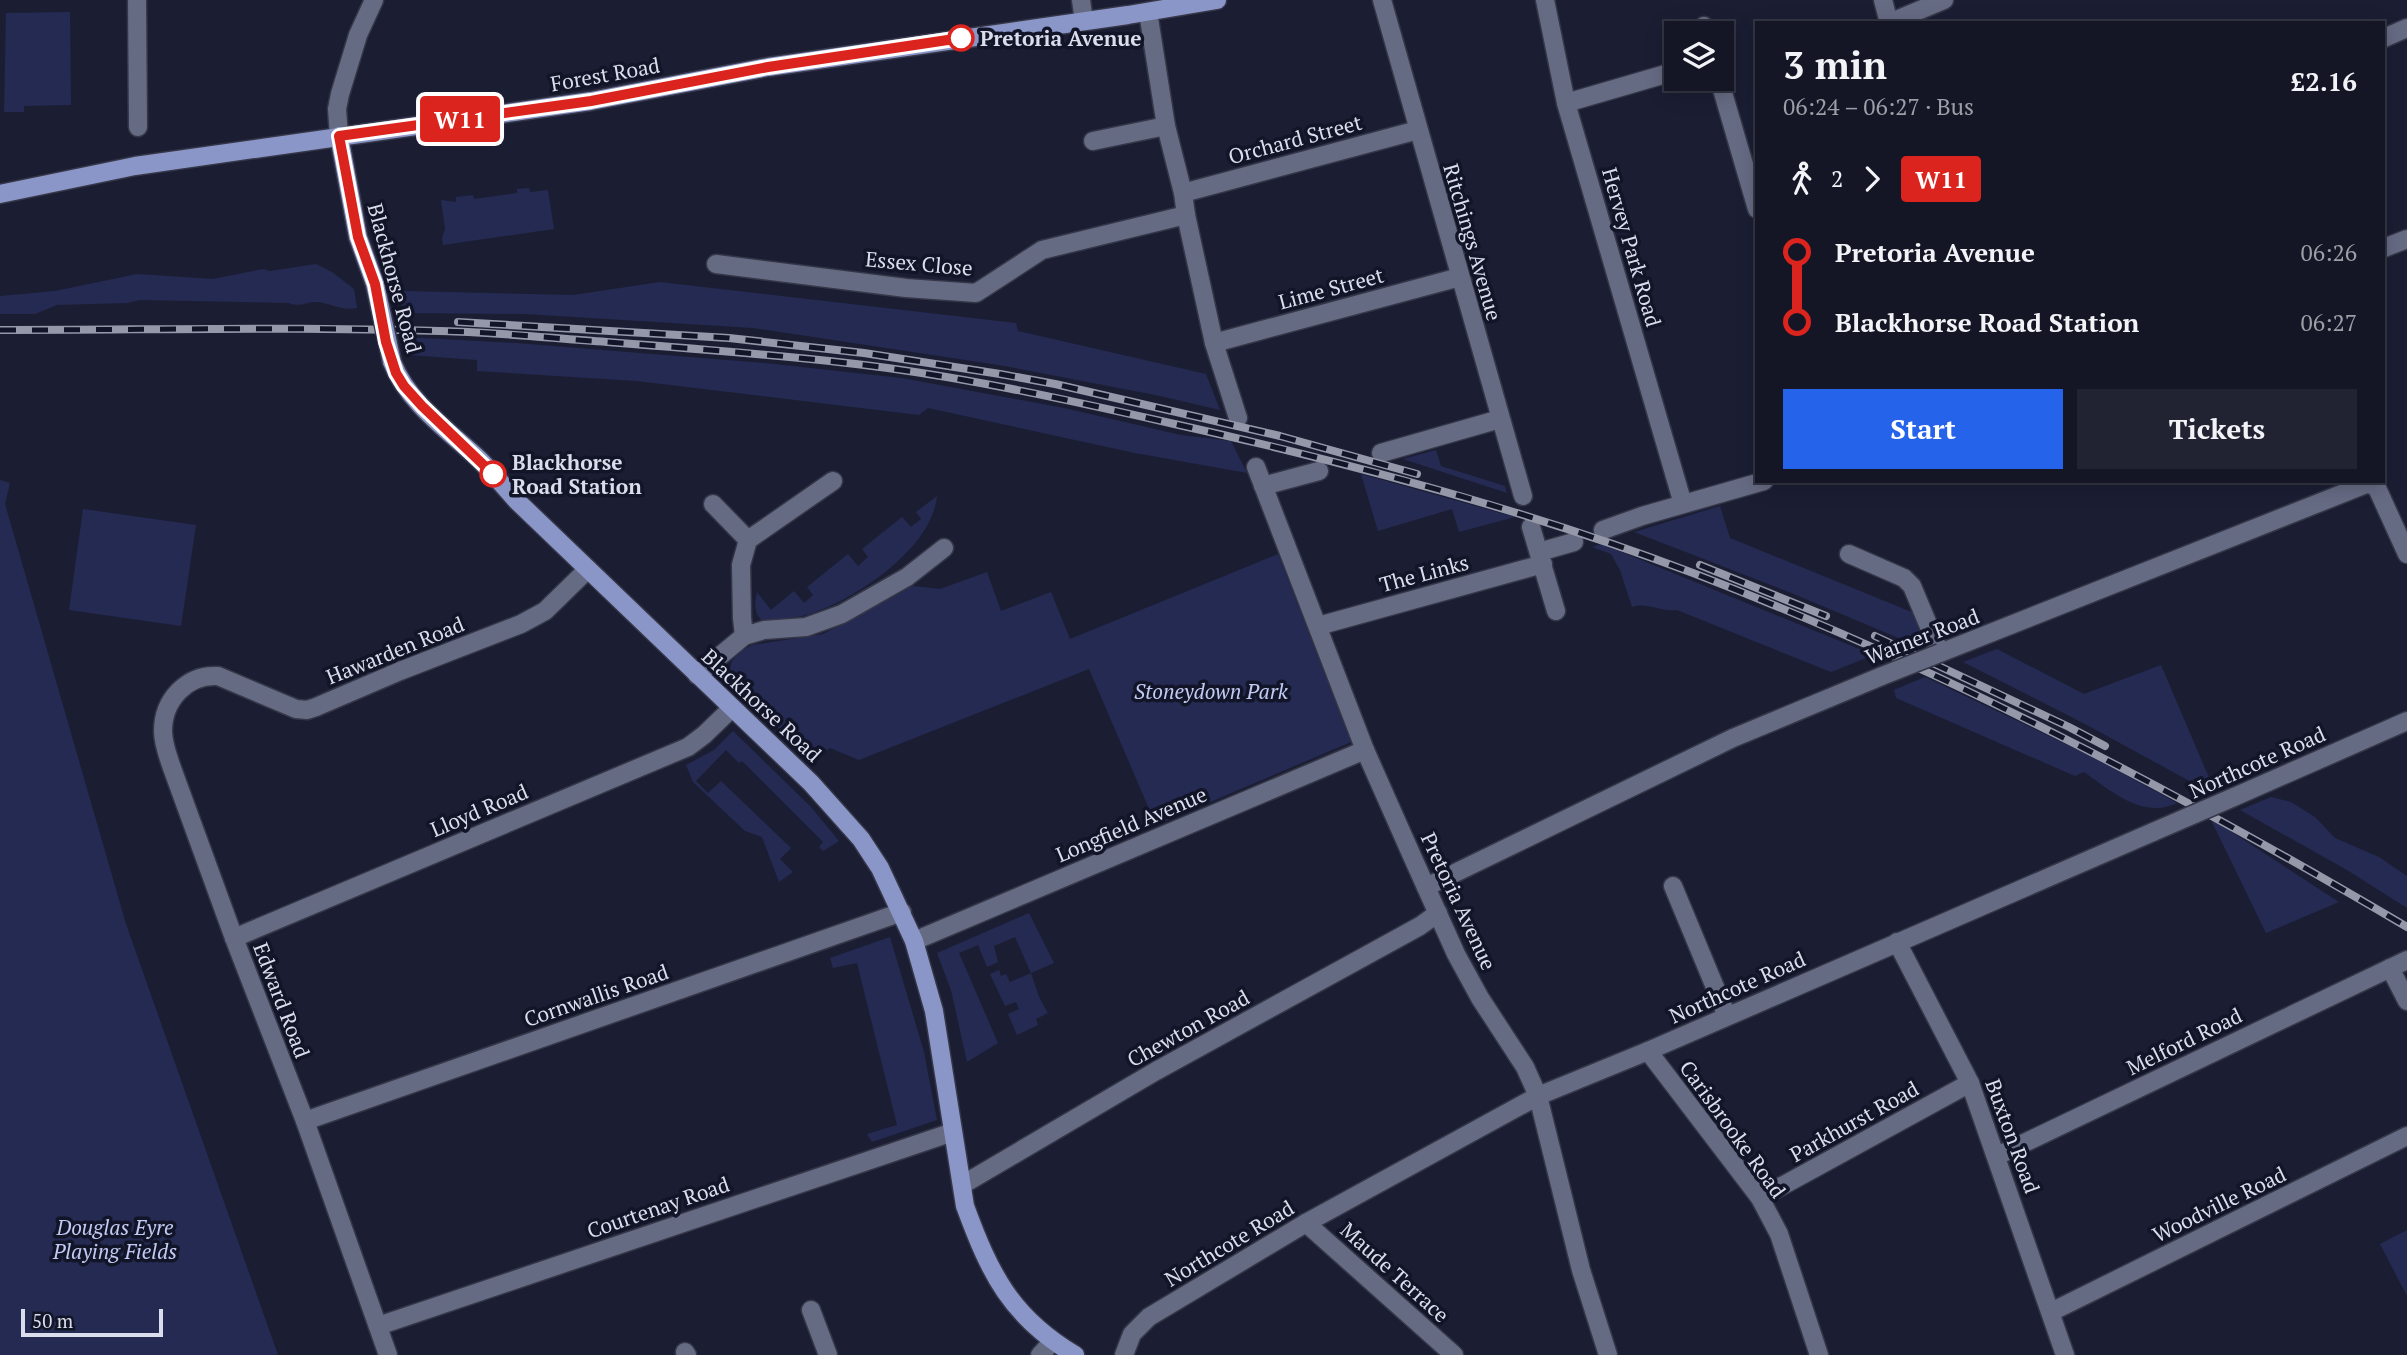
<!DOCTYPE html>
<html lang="en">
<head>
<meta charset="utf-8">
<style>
	:root { --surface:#141626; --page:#212332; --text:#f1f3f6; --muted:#9d9fa7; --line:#333543; --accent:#2563eb }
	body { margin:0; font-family:"PT Serif",serif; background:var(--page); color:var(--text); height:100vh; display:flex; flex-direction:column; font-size:26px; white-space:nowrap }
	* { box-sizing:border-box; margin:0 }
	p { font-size:23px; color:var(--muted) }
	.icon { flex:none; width:38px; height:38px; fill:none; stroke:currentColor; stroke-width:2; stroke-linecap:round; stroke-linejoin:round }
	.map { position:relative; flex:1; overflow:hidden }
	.sheet { position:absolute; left:1755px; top:21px; width:630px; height:462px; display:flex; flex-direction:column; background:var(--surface); border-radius:0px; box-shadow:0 4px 18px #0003,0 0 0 2px var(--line) }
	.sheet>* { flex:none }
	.badge { padding:0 14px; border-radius:5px; font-size:24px; line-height:46px }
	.fabs { position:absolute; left:1664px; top:21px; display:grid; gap:14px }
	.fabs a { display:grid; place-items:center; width:70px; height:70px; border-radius:0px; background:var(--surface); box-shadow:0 4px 18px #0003,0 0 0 2px var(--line); font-size:35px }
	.scale { position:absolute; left:21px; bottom:18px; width:142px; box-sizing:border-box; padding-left:7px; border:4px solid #daddeb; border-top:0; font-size:19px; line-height:24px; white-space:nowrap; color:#daddeb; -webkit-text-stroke:5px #121528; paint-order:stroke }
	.map>.badge { position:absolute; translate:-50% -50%; box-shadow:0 0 0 4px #fff }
	.legs { display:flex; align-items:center; gap:10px; height:77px; padding:0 28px; font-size:23px }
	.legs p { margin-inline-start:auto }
	.summary { display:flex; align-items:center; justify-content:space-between; height:119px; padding:0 28px }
	h1 { font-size:38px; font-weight:800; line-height:52px }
	.button { display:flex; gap:14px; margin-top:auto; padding:14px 28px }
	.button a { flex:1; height:80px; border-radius:0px; background:var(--accent); color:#fff; font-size:28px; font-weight:800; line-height:80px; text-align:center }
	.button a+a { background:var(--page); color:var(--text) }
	ul { padding:0 28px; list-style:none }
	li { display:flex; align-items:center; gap:24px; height:70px; font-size:26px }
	li i { display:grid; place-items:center; width:10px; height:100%; margin:0 9px; background:currentColor }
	li i::after { content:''; width:18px; height:18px; margin:-9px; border:5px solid; border-radius:50%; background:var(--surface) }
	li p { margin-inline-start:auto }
	li:first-child i { background:linear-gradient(#0000 50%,currentColor 0) }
	li:last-child i { background:linear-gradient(currentColor 50%,#0000 0) }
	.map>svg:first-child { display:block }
	.green { fill:#252a52 }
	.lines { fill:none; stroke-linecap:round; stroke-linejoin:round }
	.pedestrian-casing { stroke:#353748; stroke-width:21 }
	.minor-casing { stroke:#353748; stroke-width:21 }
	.secondary-casing { stroke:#353748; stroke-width:21 }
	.primary-casing { stroke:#353748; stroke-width:21 }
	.pedestrian { stroke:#666b84; stroke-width:18 }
	.minor { stroke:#666b84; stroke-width:18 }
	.secondary { stroke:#666b84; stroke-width:18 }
	.primary { stroke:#8b96c8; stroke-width:18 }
	.rail-casing { stroke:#9598a9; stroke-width:8 }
	.rail { stroke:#121528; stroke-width:5; stroke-dasharray:16; stroke-linecap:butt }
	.minor-bridge-casing { stroke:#353748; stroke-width:21; stroke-linecap:butt }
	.primary-bridge-casing { stroke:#353748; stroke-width:21; stroke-linecap:butt }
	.minor-bridge { stroke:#666b84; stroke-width:18 }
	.primary-bridge { stroke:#8b96c8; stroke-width:18 }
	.line-1-casing { stroke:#fff; stroke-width:16 }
	.line-1 { stroke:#dc241f; stroke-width:10 }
	.stop-1-dot { fill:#fff; stroke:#dc241f; stroke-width:3.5 }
	.labels { text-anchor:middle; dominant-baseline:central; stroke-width:7; stroke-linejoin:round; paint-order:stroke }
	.stop-label { font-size:21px; font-weight:bold; fill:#daddeb; stroke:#121528; text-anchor:start }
	.street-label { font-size:21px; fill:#daddeb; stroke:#121528 }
	.park-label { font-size:21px; font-style:italic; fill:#c1caf2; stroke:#121528 }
</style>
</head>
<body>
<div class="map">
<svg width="2407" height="1355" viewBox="0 0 2407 1355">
	<rect width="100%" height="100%" fill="#1b1e33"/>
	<!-- green -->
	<g class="green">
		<polygon points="70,12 71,105 24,106 24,112 4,112 6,13"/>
		<polygon points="529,188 530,192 548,190 554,229 443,245 442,238 445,229 441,200 456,202 456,197 473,195 474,199 517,193 517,189"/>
		<path d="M316,264l16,8 22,17 3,19c-18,3 -25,-5 -40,-6 -13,-1 -13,6 -29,1l-148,-3 -13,3 -70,2 -22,9h-35v-18l55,-5 82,-17 76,5 50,-10 7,2z"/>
		<polygon points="660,282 1016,323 1018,331 1206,374 1220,410 1160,396 1005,366 753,328 525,314 402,313 401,292 404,291 573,295"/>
		<polygon points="405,337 516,343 765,363 902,378 1064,408 1181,435 1231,441 1247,473 1135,453 928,408 919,415 637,381 477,371 477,360 409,355"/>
		<polygon points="1436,450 1441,466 1505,486 1507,493 1403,459"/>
		<polygon points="1361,474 1515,517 1459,532 1452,509 1378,531"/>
		<polygon points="0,480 10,483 5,504 126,924 278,1355 0,1355"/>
		<path d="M937,496c-5,53 -83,105 -131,119 -13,4 -29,4 -43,6 -10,-8 -8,-18 -6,-29l14,18 23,-19 10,12 9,-8 -6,-8 41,-33 10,12 10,-9 -6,-8 40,-32 9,10 10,-8 -5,-7z"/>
		<polygon points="1720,506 1730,538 1914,613 1927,636 1908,642 1789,592 1634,532"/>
		<polygon points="83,509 196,525 181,626 69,610"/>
		<path d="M1602,544l272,111 -43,17 -154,-62c-17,2 -29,-8 -45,-3l-12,-37 -9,-16 -19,-7z"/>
		<polygon points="1278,554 1351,742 1156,825 1089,669 859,760 830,748 809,760 732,687 728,675 732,661 740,652 752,645 823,634 913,586 940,589 987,572 1001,611 1051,592 1070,639"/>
		<polygon points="1997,649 2084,694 2161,665 2213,787 2206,790 2085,724 1963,662"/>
		<path d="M1925,677l166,79 86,47c-34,17 -67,-13 -93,-31l-9,4 -179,-78 -2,-8z"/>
		<polygon points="733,731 811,807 839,841 823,851 819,847 823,842 742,761 739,763 726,750 696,781 708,793 721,781 791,848 780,859 793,872 779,882 762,837 745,831 693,782 686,765 714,750"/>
		<polygon points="2271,797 2291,802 2315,817 2335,838 2379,857 2407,876 2407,908 2347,870 2240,810"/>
		<polygon points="2215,821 2339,902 2266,933 2212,822"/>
		<polygon points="1029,913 1054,963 1031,973 1039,997 1048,1013 1036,1019 1038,1025 1017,1035 1008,1014 1019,1009 1016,1002 1005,1006 990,974 999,970 1001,976 1006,974 1010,982 1031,973 1015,937 994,946 998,962 987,967 978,945 959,953 998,1043 967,1062 951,990 937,953"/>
		<polygon points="890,937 924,1052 937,1120 872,1142 867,1134 897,1125 857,963 833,968 830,958"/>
		<polygon points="2407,1230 2407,1296 2380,1244"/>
	</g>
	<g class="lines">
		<defs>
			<polyline id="pedestrian" points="137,0 138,127"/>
			<g id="minor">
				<polyline points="1081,0 1084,21"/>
				<polyline points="1382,0 1523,496"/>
				<polyline points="1545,0 1566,103 1683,504"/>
				<polyline points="1883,0 1889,23"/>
				<polyline points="1148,12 1166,126 1183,193 1186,215 1214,343 1238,418"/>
				<polyline points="1889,23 1944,0"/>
				<polyline points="1704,26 1706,33"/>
				<polyline points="2384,38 2407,28"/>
				<polyline points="1719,79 1757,209"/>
				<polyline points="1566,103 1676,71"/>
				<polyline points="1093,141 1166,126"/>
				<polyline points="1183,193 1418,130"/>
				<polyline points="2384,248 2407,239"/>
				<polyline points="716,264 906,288 976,293 1042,250 1186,215"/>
				<polyline points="1214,343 1460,277"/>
				<polyline points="1381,453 1500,419"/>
				<polyline points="1256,467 1365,750 1412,856 1456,954 1480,998 1525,1067 1538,1096 1581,1270 1608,1355"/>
				<polyline points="1263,486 1319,471"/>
				<polyline points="713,504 748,540"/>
				<polyline points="1531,527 1556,611"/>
				<polyline points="1603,530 1642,516 1764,481"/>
				<polyline points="1539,552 1574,542"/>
				<polyline points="1849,554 1904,578 1912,586 1940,653 2369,483 2377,488 2407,554"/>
				<polyline points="1318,626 1543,564"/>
				<polyline points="744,636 742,618 741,565 748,540 833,481"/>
				<polyline points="697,675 744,636 764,630 806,627 842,614 907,577 944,548"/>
				<polyline points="2234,797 2407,721"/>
				<polyline points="1673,886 1727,1016"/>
				<polyline points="1426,887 1733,738 1882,676"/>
				<polyline points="234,938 688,747 704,735 732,708"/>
				<polyline points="914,941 1365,750"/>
				<polyline points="1897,942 1970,1083 2065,1355"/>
				<polyline points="2390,968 2407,1001"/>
				<polyline points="1648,1051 1760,1198 1779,1234 1819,1355"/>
				<polyline points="305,1121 902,912"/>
				<polyline points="1997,1156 2407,960"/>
				<polyline points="962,1185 1156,1071 1420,926 1438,913"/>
				<polyline points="1760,1198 1970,1083"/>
				<polyline points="1306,1223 1454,1355"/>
				<polyline points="811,1310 828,1355"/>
				<polyline points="2051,1312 2407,1136"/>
				<polyline points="378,1326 953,1132"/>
				<polyline points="685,1352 687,1355"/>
				<path d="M388,1355l-83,-234 -71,-183 -62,-170c-4,-12 -9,-24 -9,-37 0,-31 24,-57 55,-55l78,33 11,1 9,-3 84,-36 121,-47 24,-13 43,-42"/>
				<polyline points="1040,1355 1052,1342"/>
				<polyline points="1124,1355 1132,1334 1149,1317 1306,1223 1538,1096 1648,1051 2153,832"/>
			</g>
			<polyline id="secondary" points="339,136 337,109 340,94 358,35 374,0"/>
			<g id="primary">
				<polyline points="339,136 358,237 375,284"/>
				<polyline points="0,194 135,166 591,101 768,67 1128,15 1217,0"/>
				<path d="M392,362c16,41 57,69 88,98 13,13 25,28 37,41l294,282 50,56 19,29 34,73 20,70 31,195c25,68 46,111 110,149"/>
			</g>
		</defs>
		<!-- pedestrian casing -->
		<use href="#pedestrian" class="pedestrian-casing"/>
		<!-- minor casing -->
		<use href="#minor" class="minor-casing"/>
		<!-- secondary casing -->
		<use href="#secondary" class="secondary-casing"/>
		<!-- primary casing -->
		<use href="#primary" class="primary-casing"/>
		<!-- pedestrian -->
		<use href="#pedestrian" class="pedestrian"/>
		<!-- minor -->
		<use href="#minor" class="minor"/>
		<!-- secondary -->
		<use href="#secondary" class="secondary"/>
		<!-- primary -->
		<use href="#primary" class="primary"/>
		<defs>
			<g id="rail">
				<polyline points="458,322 729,338 864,353 1000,374 1055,384 1280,436 1417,474"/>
				<path d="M0,330c156,0 312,-4 468,2 47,2 93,7 139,10 80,6 160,12 240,21 109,12 217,36 323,60 177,39 354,86 523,150 249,95 485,219 714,354"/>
				<polyline points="1700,565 1826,616"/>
				<polyline points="1875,636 2069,727 2105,746"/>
			</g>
		</defs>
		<!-- rail casing -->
		<use href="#rail" class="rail-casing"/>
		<!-- rail -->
		<use href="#rail" class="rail"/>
		<defs>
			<g id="minor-bridge">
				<polyline points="1882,676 1940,653"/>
				<polyline points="2153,832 2234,797"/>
			</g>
			<polyline id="primary-bridge" points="375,284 392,362"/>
		</defs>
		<!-- minor-bridge casing -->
		<use href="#minor-bridge" class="minor-bridge-casing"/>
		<!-- primary-bridge casing -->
		<use href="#primary-bridge" class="primary-bridge-casing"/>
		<!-- minor-bridge -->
		<use href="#minor-bridge" class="minor-bridge"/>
		<!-- primary-bridge -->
		<use href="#primary-bridge" class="primary-bridge"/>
	</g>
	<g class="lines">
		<defs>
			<polyline id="line-1" points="493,474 422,406 404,386 396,373 386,342 375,284 358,237 339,136 591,101 768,67 961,38"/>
		</defs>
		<!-- line-1 casing -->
		<use href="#line-1" class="line-1-casing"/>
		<!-- line-1 -->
		<use href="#line-1" class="line-1"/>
	</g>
	<!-- markers -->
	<g class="stop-1-dot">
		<circle cx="961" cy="38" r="12"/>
		<circle cx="493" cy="474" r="12"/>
	</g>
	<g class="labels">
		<!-- stop labels -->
		<g class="stop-label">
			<text x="980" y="38">Pretoria Avenue</text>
			<text x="512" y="462">Blackhorse<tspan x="512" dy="24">Road Station</tspan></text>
		</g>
		<!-- street labels -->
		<g class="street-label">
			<text transform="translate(605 74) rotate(-10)">Forest Road</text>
			<text transform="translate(1295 139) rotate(-15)">Orchard Street</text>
			<text transform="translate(1473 242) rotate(74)">Ritchings Avenue</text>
			<text transform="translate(1632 247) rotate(74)">Hervey Park Road</text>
			<text transform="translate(919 263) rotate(5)">Essex Close</text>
			<text transform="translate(395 278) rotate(75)">Blackhorse Road</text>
			<text transform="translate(1331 288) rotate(-15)">Lime Street</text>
			<text transform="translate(1424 573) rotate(-15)">The Links</text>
			<text transform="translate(1922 636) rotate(-21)">Warner Road</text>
			<text transform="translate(395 650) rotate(-22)">Hawarden Road</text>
			<text transform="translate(762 705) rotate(43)">Blackhorse Road</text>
			<text transform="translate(2257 762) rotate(-24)">Northcote Road</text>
			<text transform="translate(479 810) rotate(-23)">Lloyd Road</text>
			<text transform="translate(1131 824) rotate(-23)">Longfield Avenue</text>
			<text transform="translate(1459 901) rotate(65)">Pretoria Avenue</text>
			<text transform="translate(1737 987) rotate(-24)">Northcote Road</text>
			<text transform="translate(596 995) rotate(-19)">Cornwallis Road</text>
			<text transform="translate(282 1000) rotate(69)">Edward Road</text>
			<text transform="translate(1188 1028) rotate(-29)">Chewton Road</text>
			<text transform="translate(2184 1041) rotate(-26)">Melford Road</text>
			<text transform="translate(1854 1121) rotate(-29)">Parkhurst Road</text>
			<text transform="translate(1733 1129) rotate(54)">Carisbrooke Road</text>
			<text transform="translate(2013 1136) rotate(70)">Buxton Road</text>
			<text transform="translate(2219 1204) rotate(-26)">Woodville Road</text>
			<text transform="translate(658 1207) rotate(-19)">Courtenay Road</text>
			<text transform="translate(1229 1243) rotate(-31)">Northcote Road</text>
			<text transform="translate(1395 1272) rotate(42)">Maude Terrace</text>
		</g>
		<!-- park labels -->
		<g class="park-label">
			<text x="1211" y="691">Stoneydown Park</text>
			<text x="115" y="1227">Douglas Eyre<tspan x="115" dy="24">Playing Fields</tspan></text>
		</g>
	</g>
</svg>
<div class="fabs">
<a><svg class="icon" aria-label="layers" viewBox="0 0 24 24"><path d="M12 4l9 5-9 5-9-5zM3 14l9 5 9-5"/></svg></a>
</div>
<div class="scale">50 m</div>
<b class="badge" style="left:460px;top:119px;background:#dc241f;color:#fff">W11</b>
<section class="sheet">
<div class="summary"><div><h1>3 min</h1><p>06:24 – 06:27 · Bus</p></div><b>£2.16</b></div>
<div class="legs"><svg class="icon" aria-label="walk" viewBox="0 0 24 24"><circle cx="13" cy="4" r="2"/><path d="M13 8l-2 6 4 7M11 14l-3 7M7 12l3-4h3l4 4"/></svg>2<svg class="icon" aria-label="forward" viewBox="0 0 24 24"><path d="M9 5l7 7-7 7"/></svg><b class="badge" style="background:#dc241f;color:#fff">W11</b></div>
<ul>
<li><i style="color:#dc241f"></i><b>Pretoria Avenue</b><p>06:26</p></li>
<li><i style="color:#dc241f"></i><b>Blackhorse Road Station</b><p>06:27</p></li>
</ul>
<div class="button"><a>Start</a><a>Tickets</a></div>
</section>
</div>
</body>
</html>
